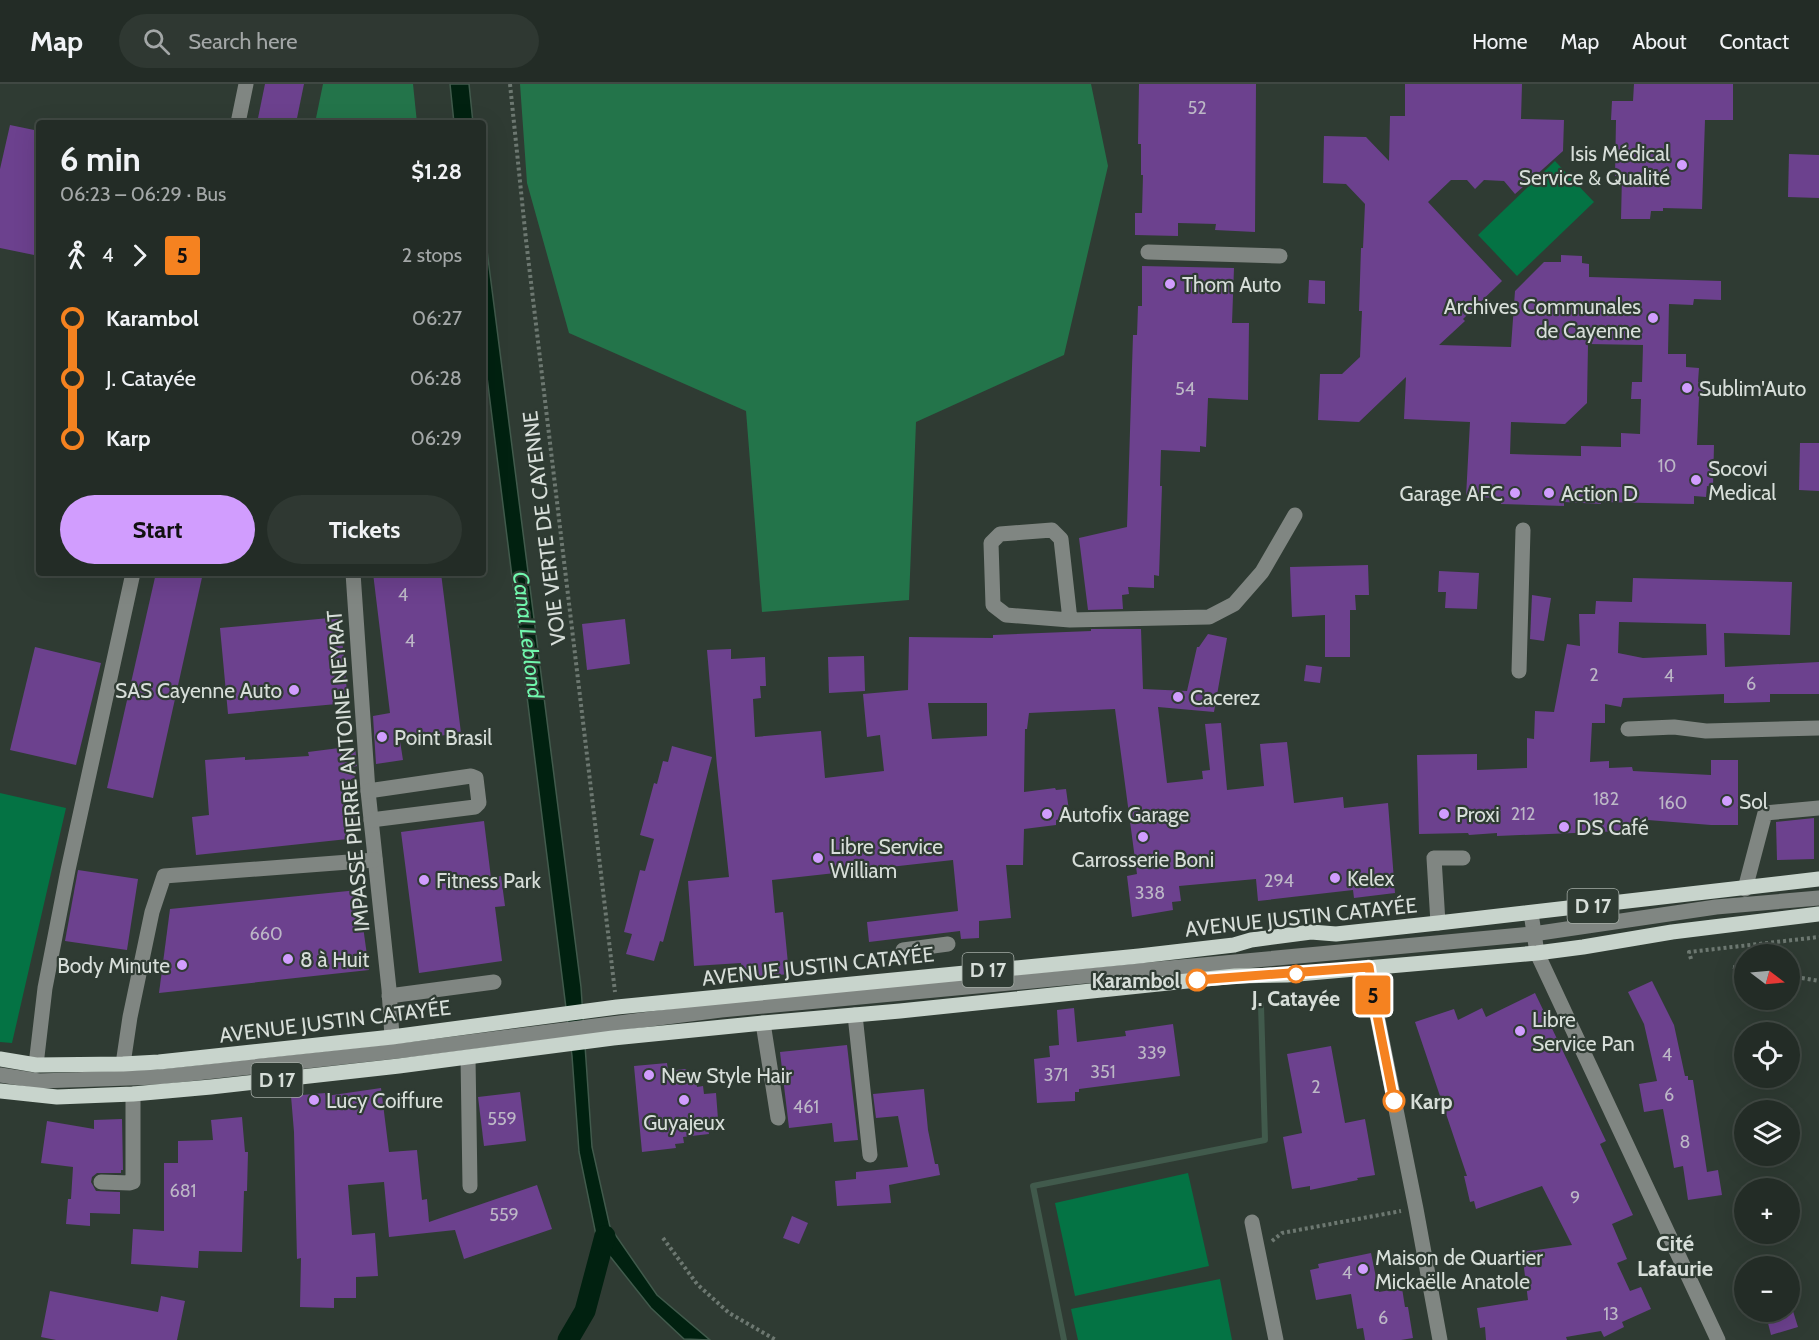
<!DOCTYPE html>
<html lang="en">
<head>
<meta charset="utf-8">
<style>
	:root { --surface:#232c26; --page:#2f3832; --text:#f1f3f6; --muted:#a3a7a7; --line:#404843; --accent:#d19dfe }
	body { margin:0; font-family:Cabin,sans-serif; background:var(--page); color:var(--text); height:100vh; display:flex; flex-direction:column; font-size:22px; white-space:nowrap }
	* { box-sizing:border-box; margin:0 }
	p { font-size:20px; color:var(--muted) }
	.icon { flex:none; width:33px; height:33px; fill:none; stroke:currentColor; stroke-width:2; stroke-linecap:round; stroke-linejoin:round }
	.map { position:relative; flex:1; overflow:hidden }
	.details { position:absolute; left:36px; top:36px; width:450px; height:456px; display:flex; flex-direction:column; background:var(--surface); border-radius:6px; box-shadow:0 6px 24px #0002,0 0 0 2px var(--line) }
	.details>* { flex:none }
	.badge { padding:0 12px; border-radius:4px; font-size:21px; line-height:39px }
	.needle { width:39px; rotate:106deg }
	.tools { position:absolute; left:1734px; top:860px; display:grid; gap:12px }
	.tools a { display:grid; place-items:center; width:66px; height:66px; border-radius:50%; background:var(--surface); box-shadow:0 6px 24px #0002,0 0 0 2px var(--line); font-size:30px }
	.map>.badge { position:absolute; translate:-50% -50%; box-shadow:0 0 0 3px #fff }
	.legs { display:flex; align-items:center; gap:9px; height:66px; padding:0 24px; font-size:20px }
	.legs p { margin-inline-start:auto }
	.headline { display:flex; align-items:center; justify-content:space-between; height:102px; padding:0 24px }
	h1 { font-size:33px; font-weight:700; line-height:45px }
	.primary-button { display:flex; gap:12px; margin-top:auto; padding:12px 24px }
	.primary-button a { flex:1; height:69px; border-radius:36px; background:var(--accent); color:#111; font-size:24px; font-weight:700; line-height:69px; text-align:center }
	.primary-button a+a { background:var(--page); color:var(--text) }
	ul { padding:0 24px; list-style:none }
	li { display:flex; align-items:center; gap:21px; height:60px; font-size:22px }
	li i { display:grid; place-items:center; width:9px; height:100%; margin:0 8px; background:currentColor }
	li i::after { content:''; width:15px; height:15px; margin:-8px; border:4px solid; border-radius:50%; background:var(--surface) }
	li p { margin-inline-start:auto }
	li:first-child i { background:linear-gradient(#0000 50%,currentColor 0) }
	li:last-child i { background:linear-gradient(currentColor 50%,#0000 0) }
	header { display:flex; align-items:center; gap:36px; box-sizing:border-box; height:84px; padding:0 30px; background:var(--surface); border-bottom:2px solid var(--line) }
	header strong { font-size:28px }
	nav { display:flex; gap:33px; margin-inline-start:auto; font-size:21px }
	.search { width:420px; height:54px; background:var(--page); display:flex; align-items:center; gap:15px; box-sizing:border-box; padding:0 21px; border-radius:33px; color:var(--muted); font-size:22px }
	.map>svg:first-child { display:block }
	.green { fill:#047344 }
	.forest { fill:#23744a }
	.water { fill:#012110; stroke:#415a4c; stroke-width:1.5 }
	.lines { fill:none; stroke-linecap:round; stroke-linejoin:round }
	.stream { stroke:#415a4c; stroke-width:6 }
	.canal { stroke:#012110; stroke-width:21 }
	.building { fill:#6c418e; fill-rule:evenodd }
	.path { stroke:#6d7871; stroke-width:4; stroke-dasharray:3 3; stroke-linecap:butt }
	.minor { stroke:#808682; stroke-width:15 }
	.major { stroke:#c8d4cc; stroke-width:15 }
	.line-1-casing { stroke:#fff; stroke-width:14 }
	.line-1 { stroke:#f58220; stroke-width:9 }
	.poi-dot { fill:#d19dfe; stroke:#2f3b33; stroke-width:2 }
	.stop-1-dot { fill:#fff; stroke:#f58220; stroke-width:3 }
	.labels { text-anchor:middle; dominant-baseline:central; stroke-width:4.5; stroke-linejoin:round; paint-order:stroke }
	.number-label { font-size:18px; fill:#bcb7c6 }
	.shield { fill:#2f3b33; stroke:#a5ada7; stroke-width:1.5 }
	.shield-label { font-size:20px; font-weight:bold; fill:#d7ded9 }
	.poi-label { font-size:21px; fill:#d7ded9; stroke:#2f3b33; text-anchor:start }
	.street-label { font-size:21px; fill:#d7ded9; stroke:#2f3b33 }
	.stop-label { font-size:21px; font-weight:bold; fill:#d7ded9; stroke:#2f3b33; text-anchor:end }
	.water-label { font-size:22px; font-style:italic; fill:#70f6ac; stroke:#2f3b33 }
	.neighbourhood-label { font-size:22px; font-weight:bold; fill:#d7ded9; stroke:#2f3b33 }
</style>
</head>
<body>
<header>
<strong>Map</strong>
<div class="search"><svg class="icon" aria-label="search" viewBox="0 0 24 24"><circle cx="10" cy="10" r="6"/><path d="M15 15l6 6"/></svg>Search here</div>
<nav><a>Home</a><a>Map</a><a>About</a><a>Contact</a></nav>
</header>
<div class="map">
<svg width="1819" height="1256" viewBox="0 0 1819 1256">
	<rect width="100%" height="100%" fill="#2f3b33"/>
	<!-- green -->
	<g class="green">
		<polygon points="1555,77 1594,118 1517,192 1478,151"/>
		<polygon points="0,709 66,724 12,959 0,958"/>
		<polygon points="1188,1089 1209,1182 1075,1212 1055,1119"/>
		<polygon points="1220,1195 1232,1256 1078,1256 1071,1225"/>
	</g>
	<!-- forest -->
	<g class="forest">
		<polygon points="323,0 413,0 417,39 315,39"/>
		<polygon points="520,0 1091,0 1108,82 1064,271 916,338 909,516 762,528 746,327 569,249 527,99"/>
	</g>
	<!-- water -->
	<g class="water">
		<polygon points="450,0 469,0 473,39 454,39"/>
		<polygon points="483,135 581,903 592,1063 610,1143 657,1211 710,1256 684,1255 651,1224 597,1156 579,1068 572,972 483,261"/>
	</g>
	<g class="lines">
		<!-- stream -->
		<polyline class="stream" points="1064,1256 1033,1102 1265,1056 1261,921"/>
		<!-- canal -->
		<polyline class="canal" points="568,1256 585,1227 605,1152"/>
	</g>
	<!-- building -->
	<g class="building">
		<polygon points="265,0 304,0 296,39 257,39"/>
		<polygon points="1139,0 1256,0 1255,148 1215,146 1216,140 1178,139 1178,152 1135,151 1135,129 1142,129 1143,91 1141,91 1141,60 1138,60"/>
		<path d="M1405,0h117l-1,35 43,1 -1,31 -48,43 -11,-13 -20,-1 -9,9 -8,-9h-16l-23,22 74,79 -39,38 2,2 -26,24 72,2 4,-56 29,-29h17v-7l21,1v7l7,1v13l132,4v19l-27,-1 -1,6 -24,-1 -1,50h18v13l13,1 -1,14h7l-1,16 -5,-1 -2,48h17l-1,42 -6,-1 -1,11 -12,-1v8l-93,-2v2l-37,-2v4l-63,-2 1,-6 -36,-1 4,-75 -66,-3 2,-42 -47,45 -41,-2 2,-46h22l18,-17 2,-46h-3l2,-63h2l2,-44 -19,-20 -23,-1 1,-47 42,1 23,24 1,-45h15zM1588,260l55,1 -1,37h-10l-1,17h10l-1,35 -19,-1v14l-40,-1v10l-71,-2 1,-32 54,2 22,-21z"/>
		<polygon points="1634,0 1733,0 1733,36 1705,36 1702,125 1663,124 1663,127 1651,127 1650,135 1621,135 1622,92 1615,92 1616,36 1611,36 1612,17 1633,17"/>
		<polygon points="10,41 39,47 39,172 0,164 0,85"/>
		<polygon points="1789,70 1819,71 1819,114 1788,113"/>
		<polygon points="1142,182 1234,184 1232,239 1249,239 1248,316 1208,314 1206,363 1200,362 1200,368 1161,366 1160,402 1162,402 1159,492 1154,491 1154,504 1128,503 1129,510 1122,511 1123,525 1088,526 1079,454 1127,443 1133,251 1137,251 1138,222 1142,222"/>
		<polygon points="1309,196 1325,197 1325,220 1308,219"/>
		<polygon points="1800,359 1819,359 1819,407 1799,406"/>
		<polygon points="1368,481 1369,511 1355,511 1356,526 1350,526 1350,573 1325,573 1325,531 1292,533 1290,483"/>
		<polygon points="1439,487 1479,489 1477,525 1445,524 1446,508 1438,508"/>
		<polygon points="156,489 203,489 153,714 107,704"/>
		<polygon points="373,489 441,489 461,649 400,657 403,676 376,680 373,632 390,629"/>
		<path d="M1633,494l159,4 -2,53 -66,-2 1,34 94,-5v32h-49v8l-36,1h-10v-9l-101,4 -2,9 -16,-3v19h-13l-2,39 19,-1v7l23,-1 1,4 78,4v-15h27v65h-27l-76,-6v8l-11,1v3l-127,5v-3l-28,2 -1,-2 -49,1 -2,-79 60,-1v16l50,-2v-30l7,1 1,-28 19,1 13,-68 13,2 -1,-32h16l1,-13 36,1zM1619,538l87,2 1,31 -64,3 -25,-5z"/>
		<polygon points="1532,511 1551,514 1544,557 1530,555"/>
		<polygon points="340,533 348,619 228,630 220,544"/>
		<polygon points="625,535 630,580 587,586 582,540"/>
		<path d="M1091,545h50l2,60 44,2 10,-44h2l9,-13 19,4 -13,74 -56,-5 9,76 36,-4 -1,-8 8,-1 -5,-46 16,-1 6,67 37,-4 -4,-42 27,-2 7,61 49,-6 1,11 44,-5 7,90 -41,5 -1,-8 -95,11 -2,-22 -77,7 2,15 -9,1 1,8 -41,7 -5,-41 10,-2 -22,-165 -86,4 -2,16h-2l-1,63 31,-4 1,2 10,-1 4,29 -14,2v5l-32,4 -1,36h-17l5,53 -32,3v17l-18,1 -1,-8 -91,11 -2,-20 91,-11 -5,-51 -181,20 3,33 8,-1 6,62 -47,5 -1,-16 -47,3 -6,-85 41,-4 -12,-111 -10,-116 24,-1v10l34,-2 1,29h-6l1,12 -8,1 2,38 66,-6 4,47 59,-7 -4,-36 -13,2 -4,-43 45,-4 1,-53 84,1v-3l98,-4zM928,619h59v33l-55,3z"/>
		<polygon points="35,563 101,579 76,681 10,666"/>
		<polygon points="864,572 865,607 829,609 828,573"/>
		<polygon points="1306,581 1322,583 1320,599 1304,597"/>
		<polygon points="355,662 357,682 353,683 355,694 351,695 357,754 196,771 192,733 209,731 205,676 245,673 245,676 309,672 308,668"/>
		<polygon points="672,662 712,673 663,858 660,857 654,877 626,870 632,850 624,848 640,786 645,787 654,755 640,751 654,699 657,700 663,677 668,678"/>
		<polygon points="1814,734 1814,775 1777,776 1776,738"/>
		<polygon points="484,737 491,794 501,792 505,822 495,823 502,877 419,889 401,748"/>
		<polygon points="78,786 138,795 127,866 65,857"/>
		<polygon points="358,806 369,886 159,909 170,825"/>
		<polygon points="1652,897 1674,941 1685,992 1688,992 1688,996 1693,996 1707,1088 1718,1086 1722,1111 1688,1116 1683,1082 1674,1084 1663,1025 1644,1028 1639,1000 1657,997 1644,940 1628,908"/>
		<polygon points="1535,909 1606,1057 1600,1060 1633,1131 1612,1140 1627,1175 1617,1179 1630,1207 1641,1203 1651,1225 1622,1238 1624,1243 1604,1253 1601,1247 1566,1253 1567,1256 1486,1256 1485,1243 1480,1244 1477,1224 1528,1216 1522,1168 1572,1161 1542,1102 1476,1125 1474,1117 1470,1118 1464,1092 1467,1092 1415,938 1454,925 1458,936 1482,924 1486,933"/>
		<polygon points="1074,924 1077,958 1126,952 1125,947 1173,940 1180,992 1079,1005 1079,1008 1075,1008 1075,1017 1037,1019 1034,975 1050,973 1049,962 1059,961 1057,926"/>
		<polygon points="847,961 858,1056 834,1058 832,1039 789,1044 780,968"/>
		<polygon points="1331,962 1345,1039 1365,1035 1375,1091 1357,1094 1358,1096 1310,1106 1310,1102 1292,1105 1283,1053 1302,1049 1287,970"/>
		<polygon points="667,979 668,987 685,985 695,991 697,1003 703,1002 704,1010 716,1009 718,1035 707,1036 709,1050 683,1053 684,1059 675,1060 676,1064 642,1068 634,982"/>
		<polygon points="381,1004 389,1068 417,1066 422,1116 427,1115 429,1138 537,1101 552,1145 464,1175 455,1146 389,1153 384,1098 348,1101 352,1151 375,1149 378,1192 356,1193 356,1214 334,1214 334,1224 300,1223 301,1174 297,1175 294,1048 291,1012 325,1009 326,1012"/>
		<polygon points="924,1005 928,1046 935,1080 938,1080 940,1091 889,1101 891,1119 837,1122 835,1097 856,1095 856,1088 908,1083 898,1032 876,1034 873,1010"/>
		<polygon points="520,1008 526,1057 484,1062 478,1013"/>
		<polygon points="242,1033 245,1068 248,1068 247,1107 244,1107 242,1168 199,1167 198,1184 131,1180 133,1145 164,1147 164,1079 178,1079 178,1057 213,1056 211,1036"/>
		<polygon points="122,1035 123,1086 121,1086 121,1089 97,1089 92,1093 91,1098 96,1107 120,1108 120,1130 90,1129 90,1142 66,1140 68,1115 71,1115 73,1083 41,1079 47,1037 94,1045 94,1036"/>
		<polygon points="792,1132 808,1139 799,1160 783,1154"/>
		<polygon points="1371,1169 1379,1208 1402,1204 1405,1223 1408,1223 1413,1254 1401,1256 1365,1256 1363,1244 1357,1245 1351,1210 1316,1216 1310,1186 1319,1184 1318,1180"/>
		<polygon points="50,1207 158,1228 161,1212 185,1217 177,1256 56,1256 41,1253"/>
		<polygon points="1765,1227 1793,1227 1798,1243 1771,1251"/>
	</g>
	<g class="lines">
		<!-- path -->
		<g class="path">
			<polyline points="510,0 526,156 615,908"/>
			<polyline points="1691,875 1689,868 1819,853"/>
			<polyline points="1733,883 1744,885"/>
			<polyline points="1790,892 1819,897"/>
			<polyline points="663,1154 697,1200 729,1229 776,1256"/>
			<polyline points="1272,1157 1282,1149 1401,1127"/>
		</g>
		<!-- minor -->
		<g class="minor">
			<polyline points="238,39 246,0"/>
			<polyline points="1148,168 1280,172"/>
			<polyline points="353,489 368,707 389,905 392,953"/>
			<polyline points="1070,536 1061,455 1052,446 1000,450 991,459 993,521 1006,531 1070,536 1209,533 1234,520 1262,488 1295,431"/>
			<polyline points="1519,587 1523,446"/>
			<polyline points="1628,645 1674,643 1706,647 1819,644"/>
			<polyline points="368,707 471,692 476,694 479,719 475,723 371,736"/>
			<polyline points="1745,805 1765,729 1819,724"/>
			<polyline points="1531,829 1537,869 1718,1256"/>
			<polyline points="1438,839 1434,774 1463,774"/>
			<polyline points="903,866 948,860"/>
			<polyline points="1369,883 1373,911 1416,1125 1440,1256"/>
			<polyline points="389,912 494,898"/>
			<polyline points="855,931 870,1071"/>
			<polyline points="763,939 778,1034"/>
			<polyline points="468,973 470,1102"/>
			<polyline points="123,980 130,933 152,828 164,792 375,776"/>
			<polyline points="36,981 45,904 68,786 133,489"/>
			<polyline points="0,991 39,997 159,993 415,965 721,926 1533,850 1716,823 1819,814"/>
			<polyline points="101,1098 130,1099 133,1098 133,1010"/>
			<polyline points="1252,1138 1276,1256"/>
		</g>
		<!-- major -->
		<g class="major">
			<polyline points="0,975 36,981 123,980 159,978 392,953 617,923 1139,872 1234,861 1251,856 1311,848 1336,850 1438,839 1819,795"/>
			<polyline points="0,1007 57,1013 133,1010 211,1003 399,982 613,954 763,939 900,927 1235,892 1287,891 1537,869 1583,863 1672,848 1819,830"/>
		</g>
	</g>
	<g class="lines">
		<defs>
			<polyline id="line-1" points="1197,896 1369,883 1373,911 1394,1017"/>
		</defs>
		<!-- line-1 casing -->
		<use href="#line-1" class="line-1-casing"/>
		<!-- line-1 -->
		<use href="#line-1" class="line-1"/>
	</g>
	<!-- markers -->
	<g class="poi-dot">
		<circle cx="1682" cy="81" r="6"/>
		<circle cx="1170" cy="200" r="6"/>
		<circle cx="1653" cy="234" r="6"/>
		<circle cx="1687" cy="304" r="6"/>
		<circle cx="1696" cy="396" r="6"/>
		<circle cx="1515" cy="409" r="6"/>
		<circle cx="1549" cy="409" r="6"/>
		<circle cx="294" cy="606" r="6"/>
		<circle cx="1178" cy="613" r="6"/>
		<circle cx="382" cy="653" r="6"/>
		<circle cx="1727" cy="717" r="6"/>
		<circle cx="1047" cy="730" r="6"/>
		<circle cx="1444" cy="730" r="6"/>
		<circle cx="1564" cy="743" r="6"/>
		<circle cx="1143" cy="753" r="6"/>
		<circle cx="818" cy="774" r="6"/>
		<circle cx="1335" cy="794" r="6"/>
		<circle cx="424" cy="796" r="6"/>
		<circle cx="288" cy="875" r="6"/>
		<circle cx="182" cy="881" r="6"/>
		<circle cx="1520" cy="947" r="6"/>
		<circle cx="649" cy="991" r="6"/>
		<circle cx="314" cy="1016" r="6"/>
		<circle cx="684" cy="1016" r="6"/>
		<circle cx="1363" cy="1185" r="6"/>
	</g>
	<g class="stop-1-dot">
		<circle cx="1296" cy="890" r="8"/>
		<circle cx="1197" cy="896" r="10"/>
		<circle cx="1394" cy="1017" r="10"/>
	</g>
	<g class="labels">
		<!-- number labels -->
		<g class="number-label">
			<text x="1197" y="24">52</text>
			<text x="1185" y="305">54</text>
			<text x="1667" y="382">10</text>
			<text x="403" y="511">4</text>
			<text x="410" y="557">4</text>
			<text x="1594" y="591">2</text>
			<text x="1669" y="592">4</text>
			<text x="1751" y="600">6</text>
			<text x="1606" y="715">182</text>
			<text x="1673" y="719">160</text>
			<text x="1523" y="730">212</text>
			<text x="1279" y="797">294</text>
			<text x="1150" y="809">338</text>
			<text x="266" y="850">660</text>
			<text x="1152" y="969">339</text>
			<text x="1667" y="971">4</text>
			<text x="1103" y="988">351</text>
			<text x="1056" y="991">371</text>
			<text x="1316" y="1003">2</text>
			<text x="1669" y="1011">6</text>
			<text x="806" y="1023">461</text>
			<text x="502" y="1035">559</text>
			<text x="1685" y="1058">8</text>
			<text x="183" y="1107">681</text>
			<text x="1575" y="1114">9</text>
			<text x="504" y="1131">559</text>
			<text x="1347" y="1189">4</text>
			<text x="1611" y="1230">13</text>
			<text x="1383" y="1234">6</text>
		</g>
		<!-- shield labels -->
		<g class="shield">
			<rect x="1567.5" y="805" width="51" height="34" rx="4.5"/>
			<rect x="962.5" y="869" width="51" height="34" rx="4.5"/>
			<rect x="251.5" y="979" width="51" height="34" rx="4.5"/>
		</g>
		<g class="shield-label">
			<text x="1593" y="822">D 17</text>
			<text x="988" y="886">D 17</text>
			<text x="277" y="996">D 17</text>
		</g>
		<!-- poi labels -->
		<g class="poi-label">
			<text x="1670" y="69" text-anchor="end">Isis Médical<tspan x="1670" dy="24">Service &amp; Qualité</tspan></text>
			<text x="1182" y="200">Thom Auto</text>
			<text x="1641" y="222" text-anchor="end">Archives Communales<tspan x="1641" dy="24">de Cayenne</tspan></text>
			<text x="1699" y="304">Sublim'Auto</text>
			<text x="1708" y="384">Socovi<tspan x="1708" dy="24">Medical</tspan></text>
			<text x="1503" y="409" text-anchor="end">Garage AFC</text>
			<text x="1561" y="409">Action D</text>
			<text x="282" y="606" text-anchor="end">SAS Cayenne Auto</text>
			<text x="1190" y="613">Cacerez</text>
			<text x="394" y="653">Point Brasil</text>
			<text x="1739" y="717">Sol</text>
			<text x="1059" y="730">Autofix Garage</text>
			<text x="1456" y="730">Proxi</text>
			<text x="1576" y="743">DS Café</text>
			<text x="830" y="762">Libre Service<tspan x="830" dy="24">William</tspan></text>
			<text x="1143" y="775" text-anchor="middle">Carrosserie Boni</text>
			<text x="1347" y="794">Kelex</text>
			<text x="436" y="796">Fitness Park</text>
			<text x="300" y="875">8 à Huit</text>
			<text x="170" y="881" text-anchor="end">Body Minute</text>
			<text x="1532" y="935">Libre<tspan x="1532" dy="24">Service Pan</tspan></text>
			<text x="661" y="991">New Style Hair</text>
			<text x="326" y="1016">Lucy Coiffure</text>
			<text x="684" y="1038" text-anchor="middle">Guyajeux</text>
			<text x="1375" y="1173">Maison de Quartier<tspan x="1375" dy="24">Mickaëlle Anatole</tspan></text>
		</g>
		<!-- street labels -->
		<g class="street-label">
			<text transform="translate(544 444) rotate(-97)">VOIE VERTE DE CAYENNE</text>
			<text transform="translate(348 687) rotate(-95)">IMPASSE PIERRE ANTOINE NEYRAT</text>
			<text transform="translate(1301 833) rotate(-6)">AVENUE JUSTIN CATAYÉE</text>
			<text transform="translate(818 882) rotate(-6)">AVENUE JUSTIN CATAYÉE</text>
			<text transform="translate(335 937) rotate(-7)">AVENUE JUSTIN CATAYÉE</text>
		</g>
		<!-- stop labels -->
		<g class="stop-label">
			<text x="1180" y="896">Karambol</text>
			<text x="1296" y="914" text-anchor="middle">J. Catayée</text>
			<text x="1410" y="1017" text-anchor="start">Karp</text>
		</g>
		<!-- water labels -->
		<g class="water-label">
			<text transform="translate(528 551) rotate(83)">Canal Leblond</text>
		</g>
		<!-- neighbourhood labels -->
		<g class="neighbourhood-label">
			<text x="1675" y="1159">Cité<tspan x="1675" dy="25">Lafaurie</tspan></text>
		</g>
	</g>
</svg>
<div class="tools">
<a><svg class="needle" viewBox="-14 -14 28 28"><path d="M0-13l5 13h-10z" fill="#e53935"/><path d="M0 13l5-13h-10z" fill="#a3a7a7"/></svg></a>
<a><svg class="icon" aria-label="locate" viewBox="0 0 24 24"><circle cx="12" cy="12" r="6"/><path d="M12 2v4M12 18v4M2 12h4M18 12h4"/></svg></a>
<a><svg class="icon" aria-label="layers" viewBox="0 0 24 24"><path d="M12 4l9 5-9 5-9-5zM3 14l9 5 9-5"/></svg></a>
<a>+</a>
<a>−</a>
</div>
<b class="badge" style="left:1373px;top:911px;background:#f58220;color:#111">5</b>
<section class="details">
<div class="headline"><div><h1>6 min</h1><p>06:23 – 06:29 · Bus</p></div><b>$1.28</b></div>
<div class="legs"><svg class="icon" aria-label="walk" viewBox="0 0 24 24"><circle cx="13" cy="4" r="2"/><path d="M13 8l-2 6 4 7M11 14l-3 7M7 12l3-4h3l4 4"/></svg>4<svg class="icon" aria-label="forward" viewBox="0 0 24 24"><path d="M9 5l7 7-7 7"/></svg><b class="badge" style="background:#f58220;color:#111">5</b><p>2 stops</p></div>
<ul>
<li><i style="color:#f58220"></i><b>Karambol</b><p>06:27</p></li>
<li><i style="color:#f58220"></i><span>J. Catayée</span><p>06:28</p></li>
<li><i style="color:#f58220"></i><b>Karp</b><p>06:29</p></li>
</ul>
<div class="primary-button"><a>Start</a><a>Tickets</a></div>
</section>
</div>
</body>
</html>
